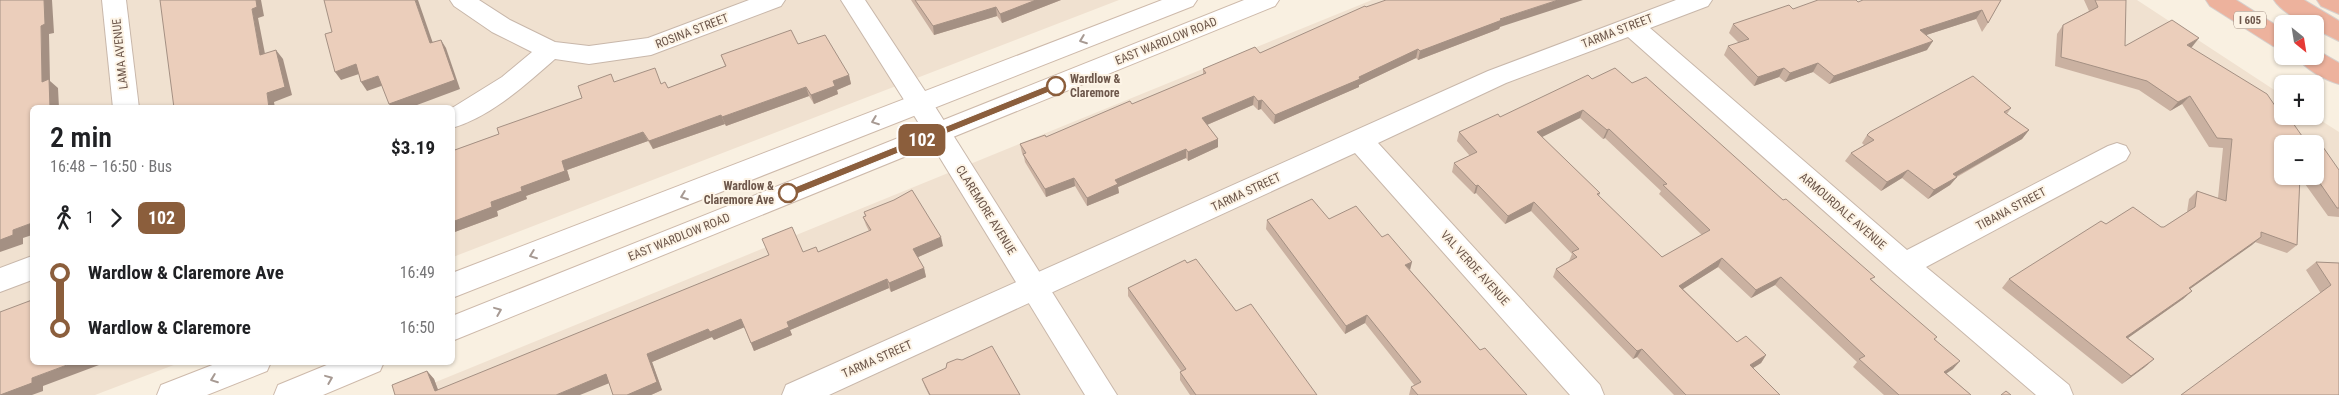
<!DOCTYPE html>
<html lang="en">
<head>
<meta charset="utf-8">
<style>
	:root { --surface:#fff; --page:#f6f6f6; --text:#202124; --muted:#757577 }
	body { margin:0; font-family:"Roboto Condensed",sans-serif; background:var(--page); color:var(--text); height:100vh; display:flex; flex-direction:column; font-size:19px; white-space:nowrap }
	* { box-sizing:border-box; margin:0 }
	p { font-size:16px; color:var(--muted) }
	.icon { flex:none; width:28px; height:28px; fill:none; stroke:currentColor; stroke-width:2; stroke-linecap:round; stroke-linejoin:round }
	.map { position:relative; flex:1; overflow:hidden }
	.sheet { position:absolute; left:30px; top:105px; width:425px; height:260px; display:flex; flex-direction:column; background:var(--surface); border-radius:8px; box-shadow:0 1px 4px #0004 }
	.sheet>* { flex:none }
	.badge { padding:0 10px; border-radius:8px; font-size:18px; line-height:32px }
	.needle { width:32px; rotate:150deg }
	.tools { position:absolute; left:2274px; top:15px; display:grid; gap:10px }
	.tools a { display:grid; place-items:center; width:50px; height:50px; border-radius:8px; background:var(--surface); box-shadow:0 1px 4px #0004; font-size:25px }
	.map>.badge { position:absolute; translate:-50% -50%; box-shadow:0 0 0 2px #fff }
	.legs { display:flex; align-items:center; gap:8px; height:55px; padding:0 20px; font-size:16px }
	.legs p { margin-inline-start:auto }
	.headline { display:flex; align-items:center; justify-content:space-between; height:85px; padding:0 20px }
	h1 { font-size:28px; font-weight:600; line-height:38px }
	ul { padding:0 20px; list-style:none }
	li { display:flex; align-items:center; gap:18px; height:55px; font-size:19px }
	li i { display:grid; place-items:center; width:8px; height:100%; margin:0 6px; background:currentColor }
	li i::after { content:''; width:12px; height:12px; margin:-6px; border:4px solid; border-radius:50%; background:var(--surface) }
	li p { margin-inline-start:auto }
	li:first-child i { background:linear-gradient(#0000 50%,currentColor 0) }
	li:last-child i { background:linear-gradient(currentColor 50%,#0000 0) }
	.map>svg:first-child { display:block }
	.residential { fill:#f0e1d0; fill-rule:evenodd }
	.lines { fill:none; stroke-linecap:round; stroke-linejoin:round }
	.minor-casing { stroke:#c8b7aa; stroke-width:2 }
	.tertiary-casing { stroke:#c8b7aa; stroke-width:2 }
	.secondary-casing { stroke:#cdb9aa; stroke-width:2 }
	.motorway-casing { stroke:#d6d0cd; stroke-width:2 }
	.minor { fill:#fff; fill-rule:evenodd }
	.tertiary { fill:#fff; fill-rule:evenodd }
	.secondary { fill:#fff; fill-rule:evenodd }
	.motorway { fill:#edb29d; fill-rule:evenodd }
	.wall { fill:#cab1a1; fill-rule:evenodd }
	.shaded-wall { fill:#a49083 }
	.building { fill:#ebcebb; stroke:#a49083; fill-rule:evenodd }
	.oneway { stroke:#a79a93 }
	.line-1 { fill:#8b5e3c; stroke:#fff }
	.stop-1-dot { fill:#fff; stroke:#8b5e3c; stroke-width:2.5 }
	.labels { text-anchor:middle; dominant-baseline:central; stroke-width:4; stroke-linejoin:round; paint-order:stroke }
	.shield { fill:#fdf4e6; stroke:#98867a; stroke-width:1 }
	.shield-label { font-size:11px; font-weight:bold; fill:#6d574b }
	.street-label { font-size:12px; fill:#6d574b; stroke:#fdf4e6 }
	.stop-label { font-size:12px; font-weight:bold; fill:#6d574b; stroke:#fdf4e6; text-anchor:start }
</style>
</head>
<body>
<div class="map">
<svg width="2339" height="395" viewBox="0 0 2339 395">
	<rect width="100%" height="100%" fill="#f9f0e1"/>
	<!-- residential -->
	<g class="residential">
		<polygon points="0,0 1119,0 453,257 452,108 32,108 32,362 179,363 95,395 0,395"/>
		<path d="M1372,0h765l145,95v21h32l25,16v263h-1935zM2282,144h33v32h-33z"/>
	</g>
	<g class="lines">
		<defs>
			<g id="minor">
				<polygon points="102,0 126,0 139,108 113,108"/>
				<path d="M450,0h29l31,20 45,22 34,4 59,-8 101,-38h36l-4,6 -130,49 -62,9 -34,-5c-30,26 -64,58 -103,69v-20l50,-31 30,-25 -40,-20 -38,-26z"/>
				<polygon points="841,0 865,0 929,97 933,104 929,111 920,113 911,111"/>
				<polygon points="1676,0 1712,0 1708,6 1650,28 1907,250 2108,146 2117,143 2126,146 2130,153 2126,160 1926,267 2069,385 2073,395 2036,395 1894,273 1628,37 1506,83 1378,143 1600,385 1604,395 1570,395 1355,153 829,395 782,395 786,385 1488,71"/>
				<polygon points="32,256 32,280 0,292 0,268"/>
			</g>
			<polygon id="tertiary" points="920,95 929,97 1117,395 1085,395 907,104 911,97"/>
			<g id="secondary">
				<polygon points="1162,0 1197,0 1193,6 452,298 452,273"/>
				<polygon points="1244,0 1279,0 1275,6 452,341 452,316"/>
				<polygon points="220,362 271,362 267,371 207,395 157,395 161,385"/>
				<polygon points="334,362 384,362 380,371 323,395 274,395 278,385"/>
			</g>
			<g id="motorway">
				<polygon points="2206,0 2236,0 2282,29 2282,48 2273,46 2210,6"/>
				<path d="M2274,0h30l35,21v20l-24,-12v-5c-13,0 -34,-13 -41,-24z"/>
				<polygon points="2317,0 2339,0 2339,14 2321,6"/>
				<path d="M2315,49l24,14v21c-14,-4 -35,-15 -42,-28h18z"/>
			</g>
		</defs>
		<!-- minor casing -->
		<use href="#minor" class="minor-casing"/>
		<!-- tertiary casing -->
		<use href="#tertiary" class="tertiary-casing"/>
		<!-- secondary casing -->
		<use href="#secondary" class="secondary-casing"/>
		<!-- motorway casing -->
		<use href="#motorway" class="motorway-casing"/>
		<!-- minor -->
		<use href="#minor" class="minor"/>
		<!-- tertiary -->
		<use href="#tertiary" class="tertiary"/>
		<!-- secondary -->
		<use href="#secondary" class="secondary"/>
		<!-- motorway -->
		<use href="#motorway" class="motorway"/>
	</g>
	<!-- wall -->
	<g class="wall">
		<polygon points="911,0 1061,0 1002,23 997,16 934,35"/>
		<polygon points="2001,0 1988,23 1982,32 1976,19 1926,35 1927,50 1829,84 1813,72 1785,82 1779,77 1754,86 1724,55 1728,46 1739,43 1729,33 1733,24 1793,9 1858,2"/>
		<polygon points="2084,0 2095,0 2125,46 2192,47 2191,47 2282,176 2315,176 2339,170 2339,217 2328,216 2300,177 2297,245 2287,253 2255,242 2190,289 2192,291 2183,299 2128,338 2154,359 2122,384 2002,288 2009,279 2106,224 2164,227 2187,212 2189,199 2197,191 2218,198 2223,148 2209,147 2182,104 2170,111 2139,90 2055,66 2057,34 2063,25 2089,11"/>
		<polygon points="1366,7 1500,27 1499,29 1418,60 1416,58 1359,85 1359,87 1274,124 1261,109 1258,110 1253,105 1207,125 1218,139 1218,147 1188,161 1186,158 1118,187 1119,193 1087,206 1075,186 1046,197 1025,162 1024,157 1022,153 1020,144 1046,137 1132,104 1203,75 1203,69 1260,53"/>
		<polygon points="798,44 849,75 851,84 837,90 838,94 814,104 809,96 726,126 725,124 653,149 648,141 567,170 570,180 526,196 527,199 497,211 498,216 452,233 452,151 499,134 582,98 615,82 661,84 668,88 725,66 721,55"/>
		<path d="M1592,79l40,4 240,197 63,59 18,30 -7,4 25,22h-87l-31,-28 4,-5 -82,-77 -24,13 -33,-31 -35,22 54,53 29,13 -5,8 -8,5 27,27h-106l-37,-38 -4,2 -80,-82 3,-8 13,-8 3,-7 -41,-43 -26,13 -29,-31 -2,1 -22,-22 2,-9 16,-7 -13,-15 2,-9 41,-15zM1580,118l23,21 2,-1 56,53 -2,3 43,41 -40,22 -63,-61 1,-3 -58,-56z"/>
		<polygon points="2011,108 2007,114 2029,130 2022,139 1957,177 1950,185 1928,199 1902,178 1881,191 1845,161 1851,153 1864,145 1862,143 1867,135"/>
		<polygon points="864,212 943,246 918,257 924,268 926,277 891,292 889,288 790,330 792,335 754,351 744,327 714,340 712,337 652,362 662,390 651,395 613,395 609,383 395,395 427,371 434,379 438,390 803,252 818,252 869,231 866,225 863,217 865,216"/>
		<polygon points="1329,219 1410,270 1480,350 1527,395 1409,395 1411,387 1415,386 1365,323 1345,334 1266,229 1267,220"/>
		<polygon points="2316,262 2339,263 2339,395 2320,292 2306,270"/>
		<polygon points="1187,263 1236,311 1317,395 1190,395 1180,380 1180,372 1181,371 1128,296 1128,288"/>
		<polygon points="922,379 1020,395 929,395 925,387"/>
	</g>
	<!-- shaded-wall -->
	<g class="shaded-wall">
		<polygon points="44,0 52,0 54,33 49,34 50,81 58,88 59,108 50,108 42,82 41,26"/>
		<polygon points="256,0 261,0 264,16 258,18 267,64 260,55 252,9"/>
		<polygon points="415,0 418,0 436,52 430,43"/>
		<polygon points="1036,0 1061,0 1002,23 1000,14"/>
		<polygon points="1558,0 1583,0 1500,27 1499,29 1418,60 1420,51 1500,19"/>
		<polygon points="996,7 997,16 934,35 933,26"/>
		<polygon points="1982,10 1976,19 1914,39 1920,30"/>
		<polygon points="2199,38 2192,47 2179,54 2187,45"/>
		<polygon points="441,40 446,48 460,89 409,108 392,108 389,104"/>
		<polygon points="1933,41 1927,50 1829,84 1834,76"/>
		<polygon points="1418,49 1416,58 1359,85 1359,87 1274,124 1275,115"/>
		<polygon points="276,50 283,59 292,95 274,102 275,108 269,108 267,93"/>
		<polygon points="1818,63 1813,72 1785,82 1790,73"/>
		<polygon points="356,64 362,73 341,80 335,72"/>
		<polygon points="1784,68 1779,77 1754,86 1758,77"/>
		<polygon points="849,75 851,84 837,90 838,94 814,104 811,95 833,81"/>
		<polygon points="378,76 384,85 367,91 361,82"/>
		<polygon points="806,87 809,96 726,126 722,117"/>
		<polygon points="1254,96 1253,105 1202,127 1202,118"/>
		<polygon points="2190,96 2182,104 2170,111 2178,102"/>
		<polygon points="1262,100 1261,109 1258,110 1258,101"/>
		<polygon points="1583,110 1580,118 1534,141 1537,132"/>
		<polygon points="721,115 725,124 653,149 649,141"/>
		<polygon points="1609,129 1605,138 1603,139 1607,130"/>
		<polygon points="2029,130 2022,139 1946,182 1953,174"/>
		<polygon points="643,132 648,141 567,170 570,180 526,196 527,199 497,211 498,216 452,233 452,222 521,187 562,161"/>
		<polygon points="1218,139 1218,147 1188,161 1188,152"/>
		<polygon points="1186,149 1186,158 1118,187 1119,193 1087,206 1087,198 1115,180"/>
		<polygon points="1908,170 1902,178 1881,191 1887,182"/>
		<polygon points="1957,177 1950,185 1928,199 1934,190"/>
		<polygon points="1074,178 1075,186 1046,197 1045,189"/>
		<polygon points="1478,185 1476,193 1474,194 1476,186"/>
		<polygon points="1534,202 1531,211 1505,224 1508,216"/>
		<polygon points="32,223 32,235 23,238 23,244 0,252 0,240 13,230"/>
		<polygon points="941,237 943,246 916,258 913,249"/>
		<polygon points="2261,237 2252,245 2180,296 2189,288"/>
		<polygon points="1722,258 1718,267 1675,294 1679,286"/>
		<polygon points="1412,262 1410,270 1405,265"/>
		<polygon points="924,268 926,277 891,292 889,283"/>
		<polygon points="1781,277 1775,285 1751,298 1756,290"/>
		<polygon points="887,279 889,288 790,330 792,335 754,351 751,343 787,322"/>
		<polygon points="2192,291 2183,299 2118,345 2126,337"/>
		<polygon points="1367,315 1365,323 1345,334 1346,326"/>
		<polygon points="741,319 745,327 714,340 712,337 652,362 662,390 651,395 627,395 647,354 708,329"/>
		<polygon points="1642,349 1637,357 1633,359 1637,351"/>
		<polygon points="1766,355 1761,363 1745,373 1750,365"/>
		<polygon points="2154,359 2145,367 2122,384 2131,376"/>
		<polygon points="1960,361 1953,369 1937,380 1944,372"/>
		<polygon points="75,362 107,362 43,386 43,391 32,395 0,395 32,378"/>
		<polygon points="427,371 434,379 440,395 435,391"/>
		<polygon points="606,374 612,382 580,395 556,395"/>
	</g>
	<!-- building -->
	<g class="building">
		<polygon points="0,0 44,0 45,24 41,26 42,82 49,79 50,108 32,108 32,223 13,230 13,235 0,240"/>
		<polygon points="160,0 256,0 257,7 252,9 260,55 276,50 285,87 267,93 269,108 174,108"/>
		<polygon points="324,0 415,0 430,43 441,40 455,80 389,104 378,76 361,82 356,64 335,72 325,34 332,32"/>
		<polygon points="915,0 1036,0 1000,14 996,7 933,26"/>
		<polygon points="1386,0 1558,0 1500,19 1502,20 1420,51 1418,49 1359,77 1360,79 1275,115 1262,100 1258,101 1254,96 1202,118 1218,139 1188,152 1186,149 1115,180 1118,184 1087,198 1074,178 1045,189 1023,154 1026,153 1020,144 1045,135 1046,137 1130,101 1132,104 1206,73 1203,69 1255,47 1260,53 1365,6 1366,7"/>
		<polygon points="1818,0 1856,0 1858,2 1863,0 2001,0 1988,23 1982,10 1920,30 1933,41 1834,76 1818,63 1790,73 1784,68 1758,77 1728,46 1749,39 1733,24 1789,5 1793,9"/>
		<polygon points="2095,0 2126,0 2125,46 2172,20 2199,38 2187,45 2267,94 2282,116 2288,116 2302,136 2301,144 2282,144 2282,176 2300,176 2297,245 2261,232 2261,237 2189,288 2192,291 2126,337 2154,359 2131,376 2009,279 2101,221 2106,224 2133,207 2161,227 2164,227 2195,207 2197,191 2226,201 2232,139 2217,138 2190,96 2178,102 2147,81 2061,57 2063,25 2098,7"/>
		<polygon points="791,30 798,44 825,35 849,75 833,81 835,86 811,95 806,87 722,117 721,115 649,141 643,132 562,161 565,171 521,187 522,191 491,202 492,207 452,222 452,151 499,134 497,128 582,98 578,86 611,74 614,82 655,68 661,84 665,82 668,88 726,66 721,55"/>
		<path d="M1615,68l17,15 14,-6 137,123 3,-1 89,78 -5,2 67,58 -3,2 26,22 -16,11 27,23h-72l-40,-36 6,-3 -84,-79 -25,13 -34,-32 -43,28 58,56 9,-6 20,19 -16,10 30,30h-94l-44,-46 -5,2 -81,-82 21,-12 -5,-5 7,-3 -45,-47 -26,14 -30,-31 -2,1 -22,-23 23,-11 -18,-20 39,-18 2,3 88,-42 4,4zM1583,110l24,20 2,-1 58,55 -4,1 47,45 -48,27 -65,-63 3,-1 -63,-61z"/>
		<polygon points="1973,76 2011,108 2004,112 2029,130 1953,174 1957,177 1934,190 1908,170 1887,182 1851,153 1874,140 1867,135 1870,132"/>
		<polygon points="2315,147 2323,147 2339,170 2339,208 2337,208 2315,176"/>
		<polygon points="912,190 941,237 913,249 924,268 889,283 887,279 787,322 789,327 751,343 741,319 710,332 708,329 647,354 657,382 627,395 613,395 606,374 556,395 395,395 392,385 427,371 435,391 769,255 762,239 792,227 803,252 816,247 818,252 871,230 863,217 866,216 864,212 894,200"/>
		<polygon points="1312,199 1329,219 1356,206 1382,237 1388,234 1412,262 1405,265 1480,350 1485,348 1527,395 1418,395 1411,387 1421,382 1367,315 1346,326 1267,220"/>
		<polygon points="1196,259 1236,311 1251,304 1317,395 1196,395 1180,372 1186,369 1128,288 1185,260 1187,263"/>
		<polygon points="2316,262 2339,263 2339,395 2181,395 2331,285"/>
		<polygon points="32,300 32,362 75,362 32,378 32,383 0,395 0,312"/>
		<polygon points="992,346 1020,395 930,395 922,379 946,368 947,363 957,359 962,360"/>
		<polygon points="2006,391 2011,395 2001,395"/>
	</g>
	<!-- one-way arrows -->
	<defs><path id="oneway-chevron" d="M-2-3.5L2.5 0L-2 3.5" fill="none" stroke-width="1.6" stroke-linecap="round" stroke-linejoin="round" transform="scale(1.25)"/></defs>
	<g class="oneway">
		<use href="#oneway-chevron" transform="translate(1083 40) rotate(159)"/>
		<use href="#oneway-chevron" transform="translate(875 121) rotate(159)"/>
		<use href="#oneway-chevron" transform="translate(684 196) rotate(159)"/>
		<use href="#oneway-chevron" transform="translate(533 255) rotate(159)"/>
		<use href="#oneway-chevron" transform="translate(498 311) rotate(-22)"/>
		<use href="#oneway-chevron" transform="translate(214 379) rotate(159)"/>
		<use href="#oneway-chevron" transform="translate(329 379) rotate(-22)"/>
	</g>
	<!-- line-1 -->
	<polygon class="line-1" points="1056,82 1059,83 1059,88 792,196 788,197 784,193 785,191"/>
	<!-- markers -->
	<g class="stop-1-dot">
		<circle cx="1056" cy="86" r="9"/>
		<circle cx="788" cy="193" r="9"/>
	</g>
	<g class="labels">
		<!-- shield labels -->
		<rect class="shield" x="2234" y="11.5" width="32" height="17" rx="4"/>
		<g class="shield-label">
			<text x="2250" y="20">I 605</text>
		</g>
		<!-- street labels -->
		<g class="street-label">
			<text transform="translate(692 31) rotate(-21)">ROSINA STREET</text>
			<text transform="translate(1617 31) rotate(-21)">TARMA STREET</text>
			<text transform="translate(1166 41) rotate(-22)">EAST WARDLOW ROAD</text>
			<text transform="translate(120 54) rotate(-96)">LAMA AVENUE</text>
			<text transform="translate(1246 192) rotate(-25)">TARMA STREET</text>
			<text transform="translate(2011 209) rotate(-28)">TIBANA STREET</text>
			<text transform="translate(986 210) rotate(58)">CLAREMORE AVENUE</text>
			<text transform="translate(1843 211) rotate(41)">ARMOURDALE AVENUE</text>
			<text transform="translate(679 237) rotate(-22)">EAST WARDLOW ROAD</text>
			<text transform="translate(1475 268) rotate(48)">VAL VERDE AVENUE</text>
			<text transform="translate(877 359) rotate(-24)">TARMA STREET</text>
		</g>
		<!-- stop labels -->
		<g class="stop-label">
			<text x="1070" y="79">Wardlow &amp;<tspan x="1070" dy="14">Claremore</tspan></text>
			<text x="774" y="186" text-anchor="end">Wardlow &amp;<tspan x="774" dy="14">Claremore Ave</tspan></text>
		</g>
	</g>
</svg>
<div class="tools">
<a><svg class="needle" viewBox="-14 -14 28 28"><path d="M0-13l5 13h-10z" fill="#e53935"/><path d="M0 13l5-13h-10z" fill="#757577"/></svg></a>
<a>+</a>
<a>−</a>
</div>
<b class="badge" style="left:922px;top:140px;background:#8b5e3c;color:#fff">102</b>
<section class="sheet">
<div class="headline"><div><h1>2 min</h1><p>16:48 – 16:50 · Bus</p></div><b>$3.19</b></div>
<div class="legs"><svg class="icon" aria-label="walk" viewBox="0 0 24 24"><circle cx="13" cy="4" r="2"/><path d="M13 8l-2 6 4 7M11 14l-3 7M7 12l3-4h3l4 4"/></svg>1<svg class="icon" aria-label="forward" viewBox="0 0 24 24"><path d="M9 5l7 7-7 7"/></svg><b class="badge" style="background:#8b5e3c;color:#fff">102</b></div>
<ul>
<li><i style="color:#8b5e3c"></i><b>Wardlow &amp; Claremore Ave</b><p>16:49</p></li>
<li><i style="color:#8b5e3c"></i><b>Wardlow &amp; Claremore</b><p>16:50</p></li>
</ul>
</section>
</div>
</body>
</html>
